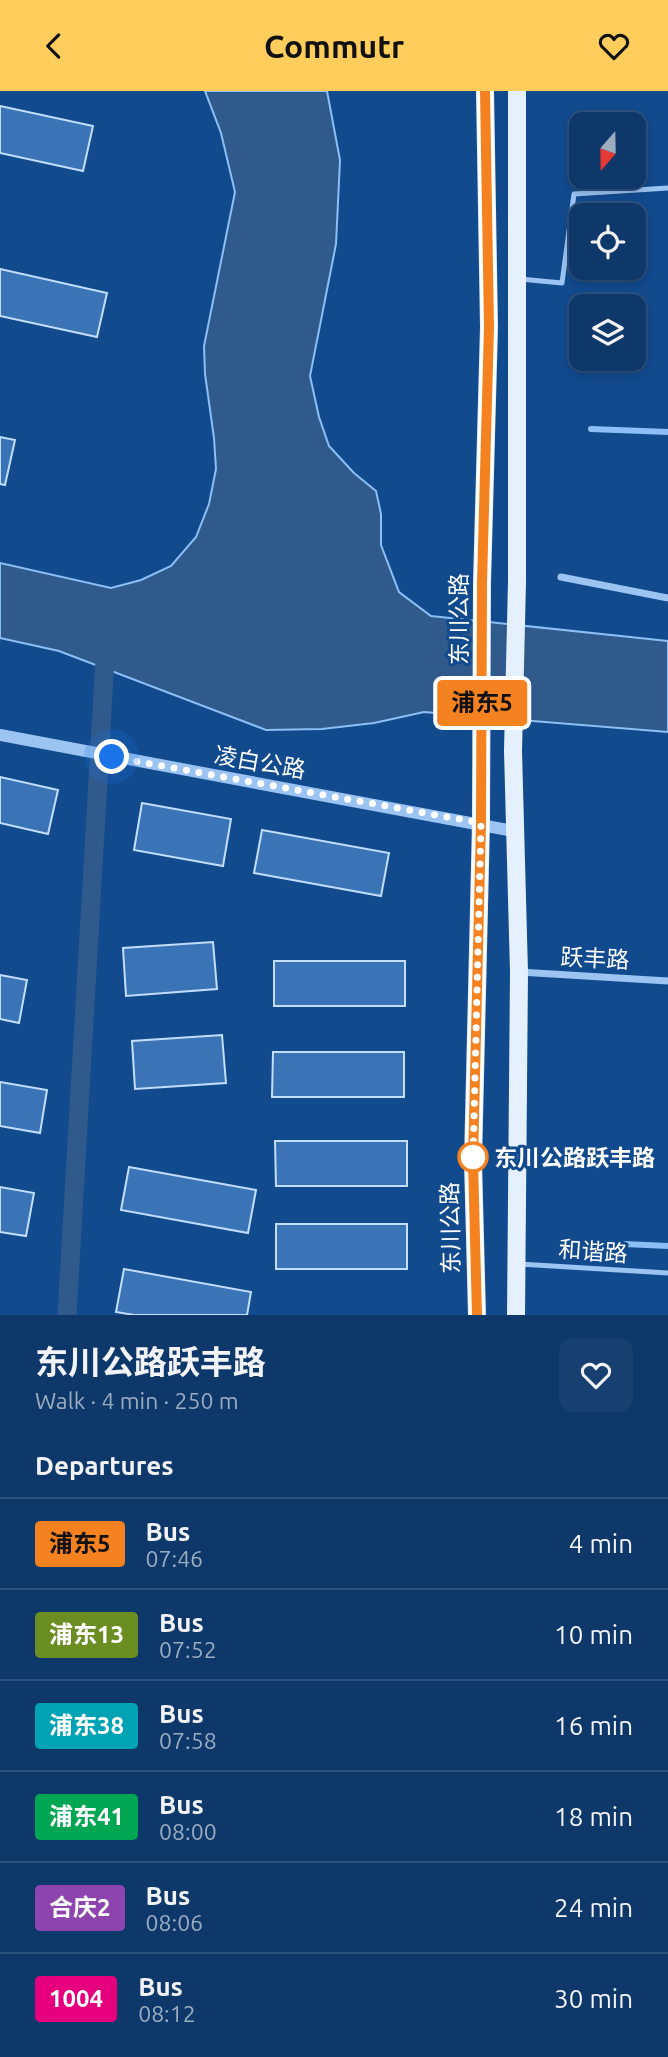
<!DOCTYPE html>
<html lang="en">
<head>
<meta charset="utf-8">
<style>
	:root { --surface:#0e386a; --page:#173f70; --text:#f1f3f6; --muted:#9bacc1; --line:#2e527e; --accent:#ffcd5b }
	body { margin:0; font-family:Ubuntu,"Noto Sans SC",sans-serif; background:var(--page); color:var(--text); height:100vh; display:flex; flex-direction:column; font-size:26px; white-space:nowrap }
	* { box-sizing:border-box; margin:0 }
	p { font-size:23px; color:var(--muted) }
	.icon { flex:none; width:38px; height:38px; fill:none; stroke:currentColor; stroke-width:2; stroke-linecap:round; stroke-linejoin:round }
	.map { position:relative; height:1224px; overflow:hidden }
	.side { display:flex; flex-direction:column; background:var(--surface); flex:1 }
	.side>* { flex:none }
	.badge { padding:0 14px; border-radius:5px; font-size:24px; line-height:46px }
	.needle { width:46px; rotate:200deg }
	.tools { position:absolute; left:569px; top:21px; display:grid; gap:14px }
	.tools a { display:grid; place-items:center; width:77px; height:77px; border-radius:14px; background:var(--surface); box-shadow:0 4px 10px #0003,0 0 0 2px var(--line); font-size:35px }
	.you { position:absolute; width:35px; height:35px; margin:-18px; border:5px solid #fff; border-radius:50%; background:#1a73e8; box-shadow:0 0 0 10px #1a73e833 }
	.map>.badge { position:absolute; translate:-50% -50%; box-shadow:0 0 0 4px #fff }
	h2 { padding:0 35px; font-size:26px; line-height:63px }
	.round { display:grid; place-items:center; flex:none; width:74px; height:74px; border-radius:14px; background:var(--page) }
	.headline { display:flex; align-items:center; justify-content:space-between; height:119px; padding:0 35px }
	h1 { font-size:33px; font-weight:700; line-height:52px }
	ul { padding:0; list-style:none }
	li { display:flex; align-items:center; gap:21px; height:91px; padding:0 35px; border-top:2px solid var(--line) }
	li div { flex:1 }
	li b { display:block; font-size:26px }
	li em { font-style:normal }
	li .badge { min-width:77px; font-weight:700; text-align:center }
	header { display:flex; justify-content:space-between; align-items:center; height:91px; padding:0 35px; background:var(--accent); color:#111; font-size:32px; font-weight:700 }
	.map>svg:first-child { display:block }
	.water { fill:#305a8c; stroke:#8cbff5; stroke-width:2 }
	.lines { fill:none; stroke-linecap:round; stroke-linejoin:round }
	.stream { stroke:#8cbff5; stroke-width:6 }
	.canal { stroke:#305a8c; stroke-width:19 }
	.building { fill:#3a74b7; stroke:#c2ddfd; stroke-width:2 }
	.service { stroke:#9bc4f2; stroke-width:5 }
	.minor { stroke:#9bc4f2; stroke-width:7 }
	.tertiary { stroke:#9bc4f2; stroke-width:12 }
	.primary { stroke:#e5f0ff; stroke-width:18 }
	.line-casing { stroke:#fff; stroke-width:16 }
	.line { stroke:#f58220; stroke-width:10 }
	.walk { stroke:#fff; stroke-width:7; stroke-dasharray:0 12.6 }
	.stop-dot { fill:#fff; stroke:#f58220; stroke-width:3.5 }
	.labels { text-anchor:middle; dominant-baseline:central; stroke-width:6; stroke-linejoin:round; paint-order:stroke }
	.street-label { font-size:23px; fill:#fff; stroke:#124a8e }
	.stop-label { font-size:23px; font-weight:bold; fill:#fff; stroke:#124a8e; text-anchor:start }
</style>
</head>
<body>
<header><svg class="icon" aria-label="back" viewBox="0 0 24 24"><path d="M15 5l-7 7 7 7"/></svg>Commutr<svg class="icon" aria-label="heart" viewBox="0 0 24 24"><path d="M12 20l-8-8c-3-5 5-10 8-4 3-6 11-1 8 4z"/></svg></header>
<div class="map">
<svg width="668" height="1224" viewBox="0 0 668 1224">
	<rect width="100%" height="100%" fill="#124a8e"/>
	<!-- water -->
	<polygon class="water" points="205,0 327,0 340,69 336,153 310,285 319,326 329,355 354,382 376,400 381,423 381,454 399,501 431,525 668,550 668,641 424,621 374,632 322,638 266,639 59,560 0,547 0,472 111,497 141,489 171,475 196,446 209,413 216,378 214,347 205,283 204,255 235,101 221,42"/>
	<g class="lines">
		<!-- stream -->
		<g class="stream">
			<polyline points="591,338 668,341"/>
			<polyline points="581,1151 668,1155"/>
		</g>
		<!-- canal -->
		<polyline class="canal" points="67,1224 106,551"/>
	</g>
	<!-- building -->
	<g class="building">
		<polygon points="0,15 93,35 83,80 0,62"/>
		<polygon points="0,178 107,202 97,246 0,225"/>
		<polygon points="0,346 15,349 5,394 0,393"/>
		<polygon points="0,686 58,699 48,743 0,732"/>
		<polygon points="142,712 231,728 223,775 134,759"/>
		<polygon points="262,739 389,762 381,805 254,782"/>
		<polygon points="213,851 217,898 126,905 123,857"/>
		<rect x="274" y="870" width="131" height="45"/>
		<polygon points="0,884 27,889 19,932 0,928"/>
		<polygon points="222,944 226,992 135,998 132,950"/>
		<polygon points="273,961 404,961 404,1006 272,1006"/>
		<polygon points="0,991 47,999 40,1042 0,1035"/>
		<polygon points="275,1050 407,1050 407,1095 276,1095"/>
		<polygon points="129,1076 256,1099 248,1142 121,1119"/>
		<polygon points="0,1096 34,1102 26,1145 0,1141"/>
		<rect x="276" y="1133" width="131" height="45"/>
		<polygon points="124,1178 251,1201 247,1224 134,1224 116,1221"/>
	</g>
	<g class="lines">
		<!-- service -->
		<g class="service">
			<polyline points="520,188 562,192 574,103 668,97"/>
			<polyline points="519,1173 668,1182"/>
		</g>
		<!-- minor -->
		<g class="minor">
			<polyline points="561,486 668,507"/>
			<polyline points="519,881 668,890"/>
		</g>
		<!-- tertiary -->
		<polyline class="tertiary" points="0,644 513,740"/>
		<!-- primary -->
		<g class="primary">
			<polyline points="477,1224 473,1070 481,732 482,492 489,236 485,0"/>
			<polyline points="516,1224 519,881 513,660 517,490 517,0"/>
		</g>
	</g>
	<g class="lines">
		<defs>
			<polyline id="line" points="477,1224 473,1070 481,732 482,492 489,236 485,0"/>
		</defs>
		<!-- line casing -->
		<use href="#line" class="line-casing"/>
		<!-- line -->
		<use href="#line" class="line"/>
		<!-- walk -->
		<polyline class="walk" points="112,666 481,732 473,1070 473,1066"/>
	</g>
	<!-- markers -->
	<circle class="stop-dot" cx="473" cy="1066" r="14"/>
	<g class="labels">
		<!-- street labels -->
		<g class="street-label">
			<text transform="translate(458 528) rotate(-90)">东川公路</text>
			<text transform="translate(260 671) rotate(10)">凌白公路</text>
			<text transform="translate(595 867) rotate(3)">跃丰路</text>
			<text transform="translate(450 1137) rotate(-91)">东川公路</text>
			<text transform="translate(593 1160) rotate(4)">和谐路</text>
		</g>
		<!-- stop labels -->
		<g class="stop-label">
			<text x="494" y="1066">东川公路跃丰路</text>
		</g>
	</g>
</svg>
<div class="tools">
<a><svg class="needle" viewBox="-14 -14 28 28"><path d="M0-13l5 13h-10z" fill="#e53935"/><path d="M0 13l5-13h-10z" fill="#9bacc1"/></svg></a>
<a><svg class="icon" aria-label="locate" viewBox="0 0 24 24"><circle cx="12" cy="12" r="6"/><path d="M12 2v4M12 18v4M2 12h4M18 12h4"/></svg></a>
<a><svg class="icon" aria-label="layers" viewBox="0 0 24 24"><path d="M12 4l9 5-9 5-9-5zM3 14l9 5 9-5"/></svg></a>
</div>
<div class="you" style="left:112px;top:666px"></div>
<b class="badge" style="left:482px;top:612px;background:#f58220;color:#111">浦东5</b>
</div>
<section class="side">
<div class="headline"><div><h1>东川公路跃丰路</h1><p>Walk · 4 min · 250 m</p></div><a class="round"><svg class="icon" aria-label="heart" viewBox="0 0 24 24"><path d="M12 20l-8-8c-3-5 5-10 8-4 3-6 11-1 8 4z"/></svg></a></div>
<h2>Departures</h2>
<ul>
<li><span class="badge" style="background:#f58220;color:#111">浦东5</span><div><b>Bus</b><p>07:46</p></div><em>4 min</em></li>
<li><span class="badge" style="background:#6b8e23;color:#fff">浦东13</span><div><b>Bus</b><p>07:52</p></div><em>10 min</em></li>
<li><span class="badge" style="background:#00a3b4;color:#fff">浦东38</span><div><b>Bus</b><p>07:58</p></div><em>16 min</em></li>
<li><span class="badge" style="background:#00a651;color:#fff">浦东41</span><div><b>Bus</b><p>08:00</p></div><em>18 min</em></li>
<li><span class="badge" style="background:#8e44ad;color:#fff">合庆2</span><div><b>Bus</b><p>08:06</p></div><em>24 min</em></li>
<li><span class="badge" style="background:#e6007e;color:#fff">1004</span><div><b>Bus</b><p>08:12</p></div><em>30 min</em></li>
</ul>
</section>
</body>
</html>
